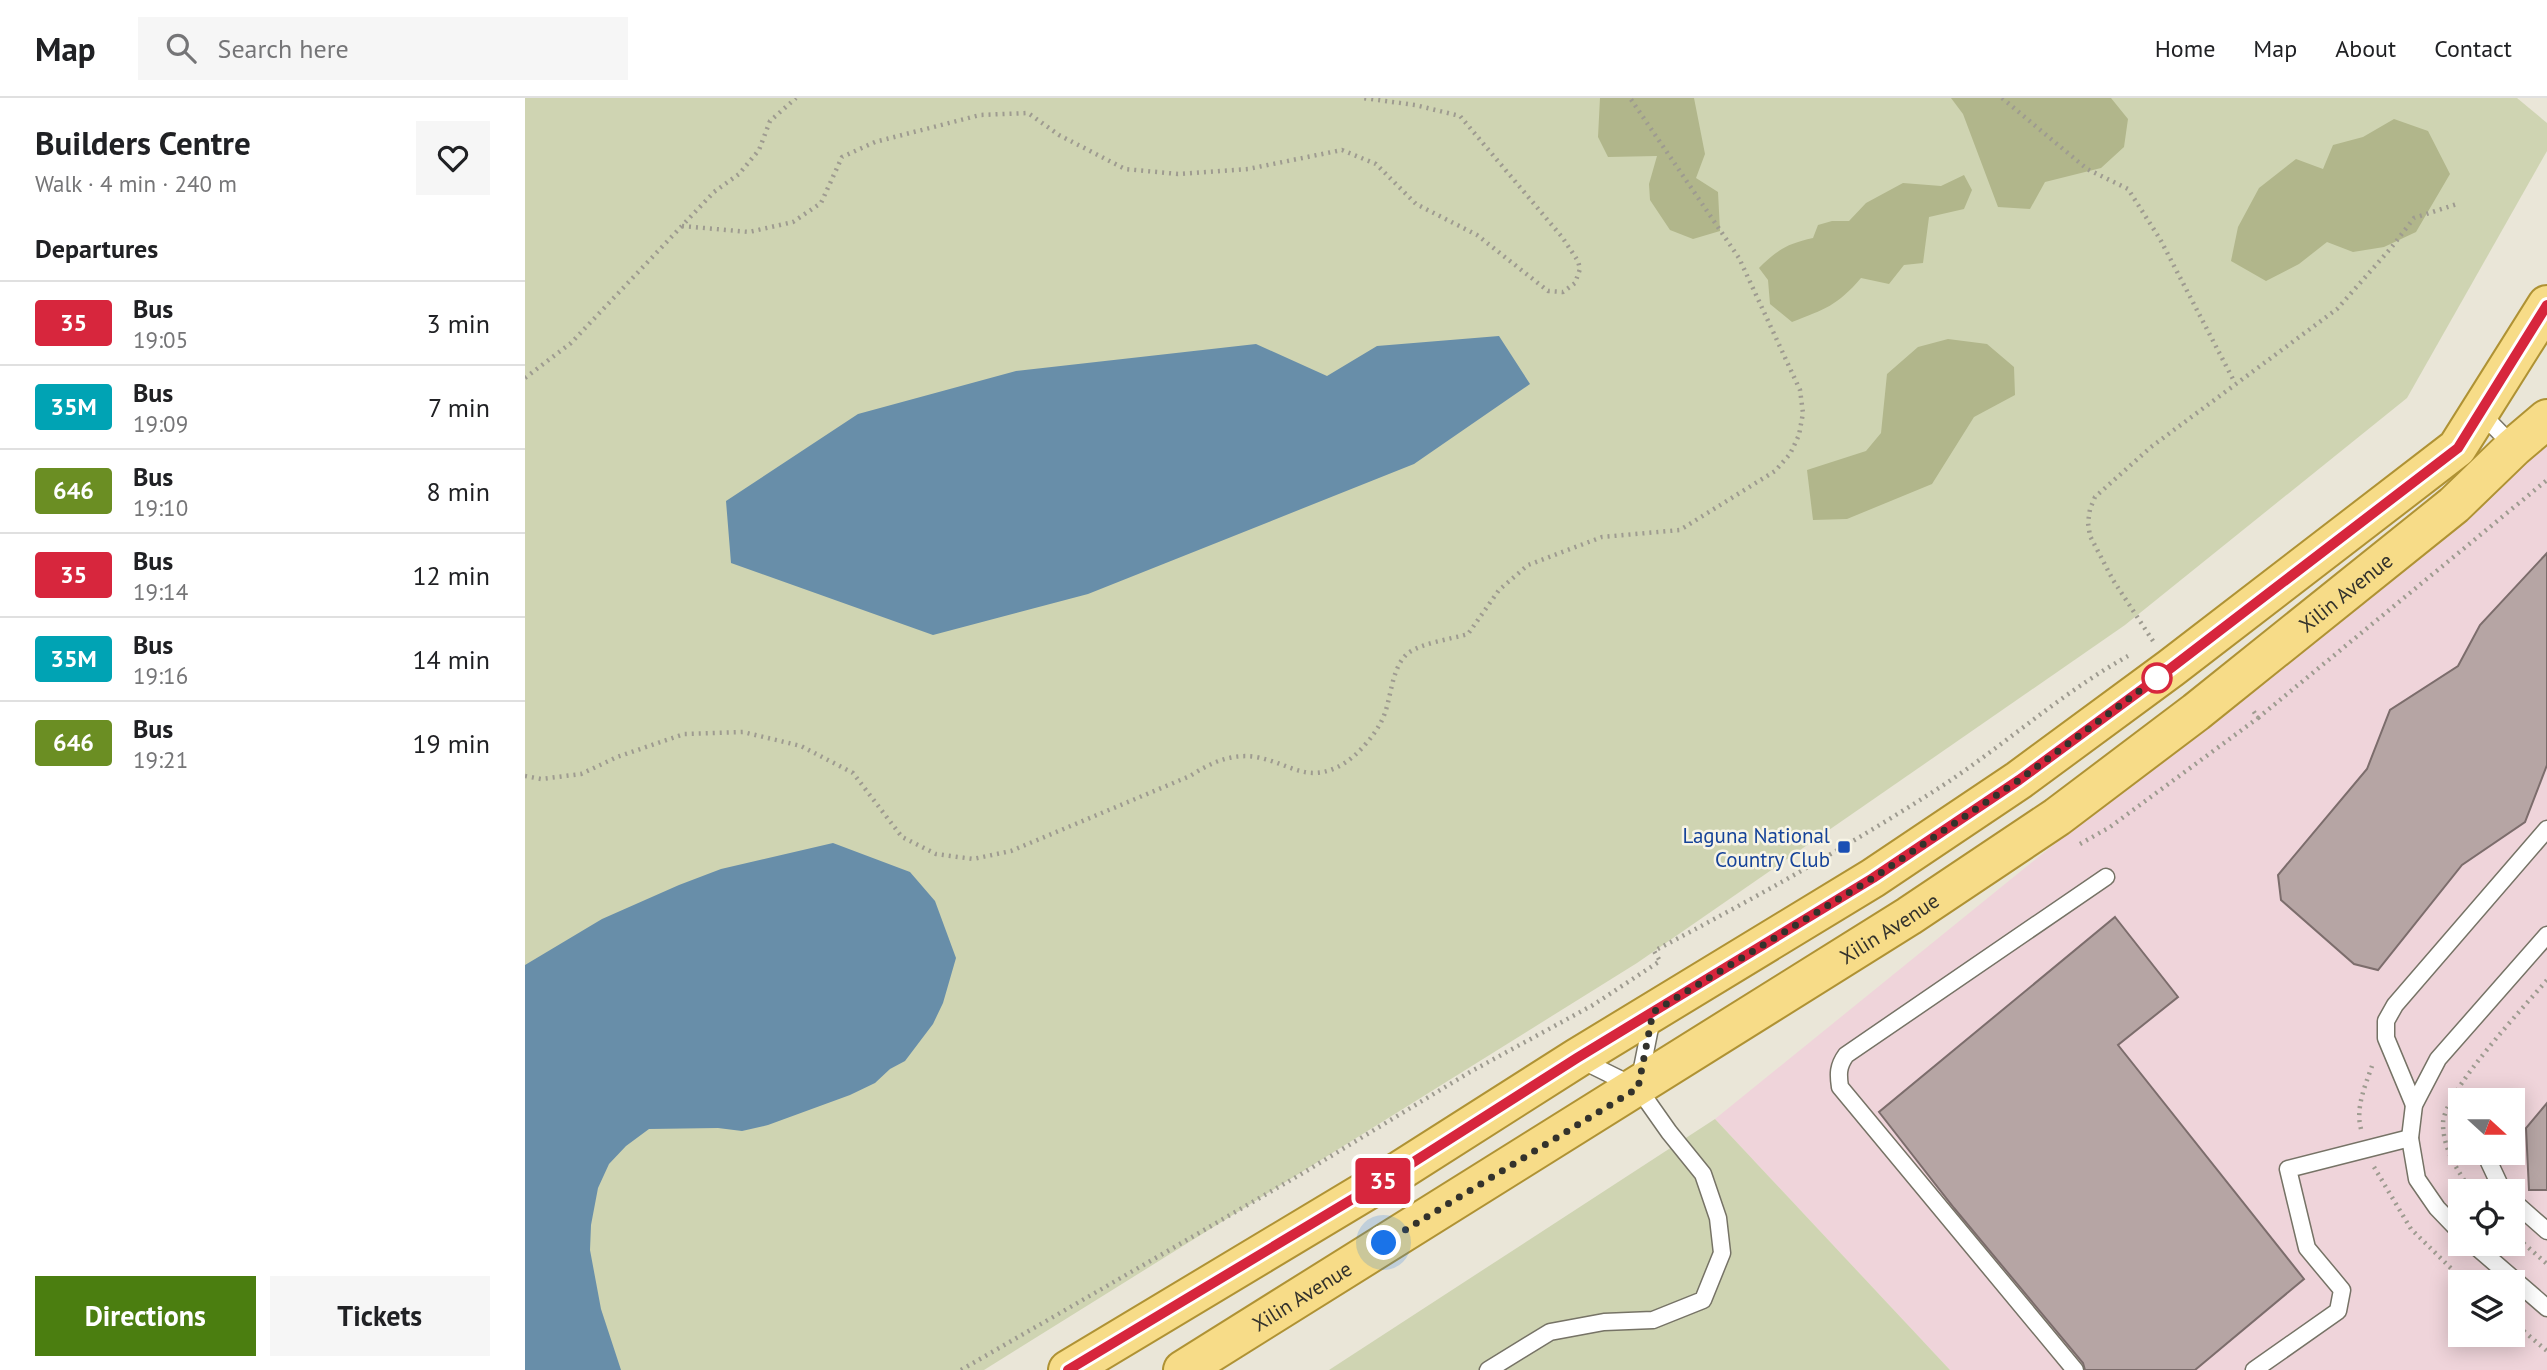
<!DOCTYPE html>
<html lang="en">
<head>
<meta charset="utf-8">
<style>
	:root { --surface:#fff; --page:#f6f6f6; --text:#202124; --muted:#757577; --line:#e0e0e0; --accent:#4b7e10 }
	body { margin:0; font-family:"PT Sans",sans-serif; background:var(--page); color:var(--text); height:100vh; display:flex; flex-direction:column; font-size:26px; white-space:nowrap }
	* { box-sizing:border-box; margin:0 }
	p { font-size:23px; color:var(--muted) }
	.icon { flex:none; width:38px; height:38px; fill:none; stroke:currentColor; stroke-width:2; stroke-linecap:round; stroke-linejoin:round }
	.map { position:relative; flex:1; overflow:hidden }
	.details { display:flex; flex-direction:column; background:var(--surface); width:525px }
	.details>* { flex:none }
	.badge { padding:0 14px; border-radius:5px; font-size:24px; line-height:46px }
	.needle { width:46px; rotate:111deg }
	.fabs { position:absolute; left:1923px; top:990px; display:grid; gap:14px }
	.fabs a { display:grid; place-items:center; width:77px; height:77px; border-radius:0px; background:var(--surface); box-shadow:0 4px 18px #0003; font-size:35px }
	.you { position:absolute; width:35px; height:35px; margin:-18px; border:5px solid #fff; border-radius:50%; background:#1a73e8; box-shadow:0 0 0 10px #1a73e833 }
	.map>.badge { position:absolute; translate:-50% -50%; box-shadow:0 0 0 4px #fff }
	h2 { padding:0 35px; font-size:26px; line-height:63px }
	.round { display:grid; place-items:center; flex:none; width:74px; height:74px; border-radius:0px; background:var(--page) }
	.overview { display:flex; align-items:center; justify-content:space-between; height:119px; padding:0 35px }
	h1 { font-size:33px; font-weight:700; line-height:52px }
	.cta { display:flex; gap:14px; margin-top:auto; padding:14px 35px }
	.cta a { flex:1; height:80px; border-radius:0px; background:var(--accent); color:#fff; font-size:28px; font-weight:700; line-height:80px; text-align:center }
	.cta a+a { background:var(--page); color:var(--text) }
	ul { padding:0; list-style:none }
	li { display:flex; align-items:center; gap:21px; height:84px; padding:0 35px; border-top:2px solid var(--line) }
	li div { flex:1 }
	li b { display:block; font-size:26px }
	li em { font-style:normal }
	li .badge { min-width:77px; font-weight:700; text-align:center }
	header { display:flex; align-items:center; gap:42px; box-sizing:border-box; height:98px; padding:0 35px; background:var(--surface); border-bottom:2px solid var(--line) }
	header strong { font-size:33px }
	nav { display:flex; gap:38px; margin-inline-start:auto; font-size:24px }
	.search { width:490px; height:63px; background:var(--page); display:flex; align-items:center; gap:18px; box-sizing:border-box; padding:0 24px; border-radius:0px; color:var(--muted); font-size:26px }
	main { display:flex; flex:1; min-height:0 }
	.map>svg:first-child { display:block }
	.industrial { fill:#efd4da; fill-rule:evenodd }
	.green { fill:#cfd4b2 }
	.forest { fill:#b1b68b }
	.water { fill:#688ea9 }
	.building { fill:#b6a5a4; stroke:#7c6d6c; stroke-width:2 }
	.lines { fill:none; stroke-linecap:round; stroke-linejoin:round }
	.lane-casing { stroke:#767366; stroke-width:19 }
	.primary-casing { stroke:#af9234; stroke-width:42 }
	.path { stroke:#9e9b90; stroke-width:4.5; stroke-dasharray:2 5; stroke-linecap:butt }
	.lane { stroke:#fff; stroke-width:16 }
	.primary { stroke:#f7dc88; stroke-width:38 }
	.line-casing { stroke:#fff; stroke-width:16 }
	.line { stroke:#d7263d; stroke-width:10 }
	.walk { stroke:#33322c; stroke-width:7; stroke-dasharray:0 12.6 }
	.stop-dot { fill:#fff; stroke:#d7263d; stroke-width:3.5 }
	.transit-dot { fill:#1a4fb4; stroke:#f7f4e5; stroke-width:2.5 }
	.labels { text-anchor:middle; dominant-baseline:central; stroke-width:5; stroke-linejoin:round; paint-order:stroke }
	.street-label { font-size:21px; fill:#33322c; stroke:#f7f4e5 }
	.transit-label { font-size:21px; fill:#164399; stroke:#f7f4e5; text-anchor:end }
</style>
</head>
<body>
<header>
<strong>Map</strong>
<div class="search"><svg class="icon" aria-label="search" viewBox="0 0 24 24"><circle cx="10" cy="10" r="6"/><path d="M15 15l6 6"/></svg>Search here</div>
<nav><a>Home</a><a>Map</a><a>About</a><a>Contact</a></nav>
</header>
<main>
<section class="details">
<div class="overview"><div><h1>Builders Centre</h1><p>Walk · 4 min · 240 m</p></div><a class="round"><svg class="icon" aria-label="heart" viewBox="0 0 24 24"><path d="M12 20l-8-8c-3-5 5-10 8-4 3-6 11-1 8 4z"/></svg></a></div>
<h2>Departures</h2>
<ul>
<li><span class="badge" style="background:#d7263d;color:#fff">35</span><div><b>Bus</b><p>19:05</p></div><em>3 min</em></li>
<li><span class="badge" style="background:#00a3b4;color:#fff">35M</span><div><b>Bus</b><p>19:09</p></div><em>7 min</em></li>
<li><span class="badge" style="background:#6b8e23;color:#fff">646</span><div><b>Bus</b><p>19:10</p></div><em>8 min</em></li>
<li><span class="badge" style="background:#d7263d;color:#fff">35</span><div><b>Bus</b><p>19:14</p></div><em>12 min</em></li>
<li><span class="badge" style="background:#00a3b4;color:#fff">35M</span><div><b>Bus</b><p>19:16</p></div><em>14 min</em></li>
<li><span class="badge" style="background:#6b8e23;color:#fff">646</span><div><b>Bus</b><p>19:21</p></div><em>19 min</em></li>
</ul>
<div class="cta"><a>Directions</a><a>Tickets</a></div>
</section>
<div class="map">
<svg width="2022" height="1272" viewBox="0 0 2022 1272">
	<rect width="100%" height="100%" fill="#eae6d8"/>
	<!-- industrial -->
	<path class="industrial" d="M2022,347v925h-597l-235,-251zM1936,1003h52v52h-52zM1936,1094h52v52h-52zM1936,1185h52v52h-52z"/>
	<!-- green -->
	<g class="green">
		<polygon points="0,0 1992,0 2022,25 2022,53 1882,300 1600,527 1112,865 459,1272 0,1272"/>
		<polygon points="1190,1021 1425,1272 804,1272"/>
	</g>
	<!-- forest -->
	<g class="forest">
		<polygon points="1075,0 1169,0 1180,56 1171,80 1193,94 1195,133 1168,141 1145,132 1125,102 1124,86 1132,58 1083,59 1073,39"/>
		<polygon points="1426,0 1586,0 1603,21 1599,49 1576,70 1520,84 1505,111 1473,109 1438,16"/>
		<polygon points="1869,21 1903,33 1925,76 1891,134 1859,149 1828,154 1802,144 1774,166 1741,183 1706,163 1713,129 1734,90 1771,61 1798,71 1808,47 1838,39"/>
		<path d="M1439,77l8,15 -8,19 -35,8 -6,46 -19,2 -15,19 -28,-6c-24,28 -36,31 -69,44l-22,-18 -2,-24 -9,-12c19,-19 28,-24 54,-30l5,-13 14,-4h17l17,-18 37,-20 38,3z"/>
		<polygon points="1423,241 1462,246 1489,269 1490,297 1449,319 1407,386 1322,421 1288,422 1282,372 1341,353 1356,335 1362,276 1393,249"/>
	</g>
	<!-- water -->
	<g class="water">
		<polygon points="974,238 1005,286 889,366 563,496 408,537 206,465 201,403 333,316 491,273 731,246 802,278 852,248"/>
		<polygon points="308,745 385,774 410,803 431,860 418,905 408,926 380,963 365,971 350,985 325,997 243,1027 217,1033 193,1030 124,1031 101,1048 84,1066 73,1090 66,1127 65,1152 76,1211 96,1272 0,1272 0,867 77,821 154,787 196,771"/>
	</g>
	<!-- building -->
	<g class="building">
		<polygon points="2022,455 2022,667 2000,724 1937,767 1853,872 1829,866 1756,802 1753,777 1842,671 1865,612 1933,568 1955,527"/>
		<polygon points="1590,819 1653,899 1593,947 1779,1181 1670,1272 1560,1272 1558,1265 1429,1110 1354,1014"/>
		<polygon points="2022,1005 2022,1092 2004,1092 2001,1030"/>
	</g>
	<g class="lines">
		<defs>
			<g id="lane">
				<polyline points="1956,315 1989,349"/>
				<polyline points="1115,980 1127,920"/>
				<polyline points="1889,1007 1861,940 1861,923 1870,907 2022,731"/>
				<polyline points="1965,1055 1964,1064 1978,1094"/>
				<polyline points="1988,1103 2022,1133"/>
				<polyline points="1936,1135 1912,1110 1892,1081 1885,1040 1889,1007 1913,961 2022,837"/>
				<polyline points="1948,1146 2022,1210"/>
				<polyline points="963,1272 1025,1234 1079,1224 1128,1222 1178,1202 1197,1155 1193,1120 1178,1076 1144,1034 1113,990 1054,961"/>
				<path d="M1550,1272l-235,-283c-2,-13 -2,-21 6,-32l260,-178"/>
				<polyline points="1729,1272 1813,1213 1817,1192 1782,1150 1763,1071 1885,1040"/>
			</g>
			<g id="primary">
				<polyline points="543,1272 876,1072 1052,960 1348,780 1494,682 1646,570 1932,350 2022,207"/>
				<path id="s1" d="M658,1272l726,-454 148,-99 139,-105 258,-207 60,-58 33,-28"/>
			</g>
		</defs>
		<!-- lane casing -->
		<use href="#lane" class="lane-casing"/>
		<!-- primary casing -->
		<use href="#primary" class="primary-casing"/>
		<!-- path -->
		<g class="path">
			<polyline points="1477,0 1562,71 1603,91 1635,141 1710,285"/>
			<polyline points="157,128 224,134 268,124 296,105 317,59 350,44 455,17 503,15 534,37 600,71 653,76 723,71 817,52 851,66 891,106 952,137 1023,193 1038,194 1050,185 1055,171 1053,163 1037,139 935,18 890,7 838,0"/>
			<polyline points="0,280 46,245 189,94 214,76 234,52 245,23 271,0"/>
			<polyline points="1628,543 1588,482 1565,438 1563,425 1565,411 1570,399 1626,349 1812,211 1866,150 1889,120 1932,106"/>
			<polyline points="1733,620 2022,382"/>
			<path d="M0,678l16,3 40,-5 36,-17 67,-23 59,-2 58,14 52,27 49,64 34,17 37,5 38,-8 179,-75c20,-13 41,-23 66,-19 34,6 51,28 87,7 15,-9 32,-29 39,-44 10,-20 8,-50 25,-66 13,-11 45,-15 61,-20l31,-44 29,-25 74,-28 78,-7 95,-59 15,-17 9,-19 4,-22 -3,-23 -61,-132 -109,-160"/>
			<polyline points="1555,746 1585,729 1733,620 1727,611"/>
			<path d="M1836,1031c-6,-22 5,-45 12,-66"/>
			<polyline points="1849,1069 1886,1131 1941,1185"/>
			<path d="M1947,1094c-14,-21 -29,-42 -29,-69 1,-31 81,-116 104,-143"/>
			<polyline points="1988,1136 2022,1166"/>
			<polyline points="1988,1224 2022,1253"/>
			<path d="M436,1272l342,-197 167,-101 123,-67 67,-44 -6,-10c99,-52 197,-106 291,-167 62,-41 118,-92 183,-128"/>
		</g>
		<!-- lane -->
		<use href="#lane" class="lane"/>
		<!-- primary -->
		<use href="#primary" class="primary"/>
	</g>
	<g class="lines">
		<defs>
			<polyline id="line" points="543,1272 876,1072 1052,960 1348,780 1494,682 1646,570 1933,350 2022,207"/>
		</defs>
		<!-- line casing -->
		<use href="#line" class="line-casing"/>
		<!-- line -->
		<use href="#line" class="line"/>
		<!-- walk -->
		<polyline class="walk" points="859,1145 1113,990 1128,914 1348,780 1494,682 1632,580"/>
	</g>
	<!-- markers -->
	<circle class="stop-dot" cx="1632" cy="580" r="14"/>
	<rect class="transit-dot" x="1312" y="742" width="14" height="14" rx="3.5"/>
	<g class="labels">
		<!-- street labels -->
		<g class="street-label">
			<text stroke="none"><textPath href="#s1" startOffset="1400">Xilin Avenue</textPath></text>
			<text stroke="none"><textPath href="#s1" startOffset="833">Xilin Avenue</textPath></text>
			<text stroke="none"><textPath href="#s1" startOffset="140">Xilin Avenue</textPath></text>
		</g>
		<!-- transit labels -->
		<g class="transit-label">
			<text x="1305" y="737">Laguna National<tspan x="1305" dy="24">Country Club</tspan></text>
		</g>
	</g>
</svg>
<div class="fabs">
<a><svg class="needle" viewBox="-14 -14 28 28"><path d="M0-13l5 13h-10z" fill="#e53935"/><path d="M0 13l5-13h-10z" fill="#757577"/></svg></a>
<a><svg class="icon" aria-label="locate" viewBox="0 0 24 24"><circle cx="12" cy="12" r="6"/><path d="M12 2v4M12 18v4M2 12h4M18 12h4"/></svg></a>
<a><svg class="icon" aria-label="layers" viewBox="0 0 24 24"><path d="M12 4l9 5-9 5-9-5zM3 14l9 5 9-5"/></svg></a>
</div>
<div class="you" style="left:859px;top:1145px"></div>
<b class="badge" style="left:858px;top:1083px;background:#d7263d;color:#fff">35</b>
</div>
</main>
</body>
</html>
